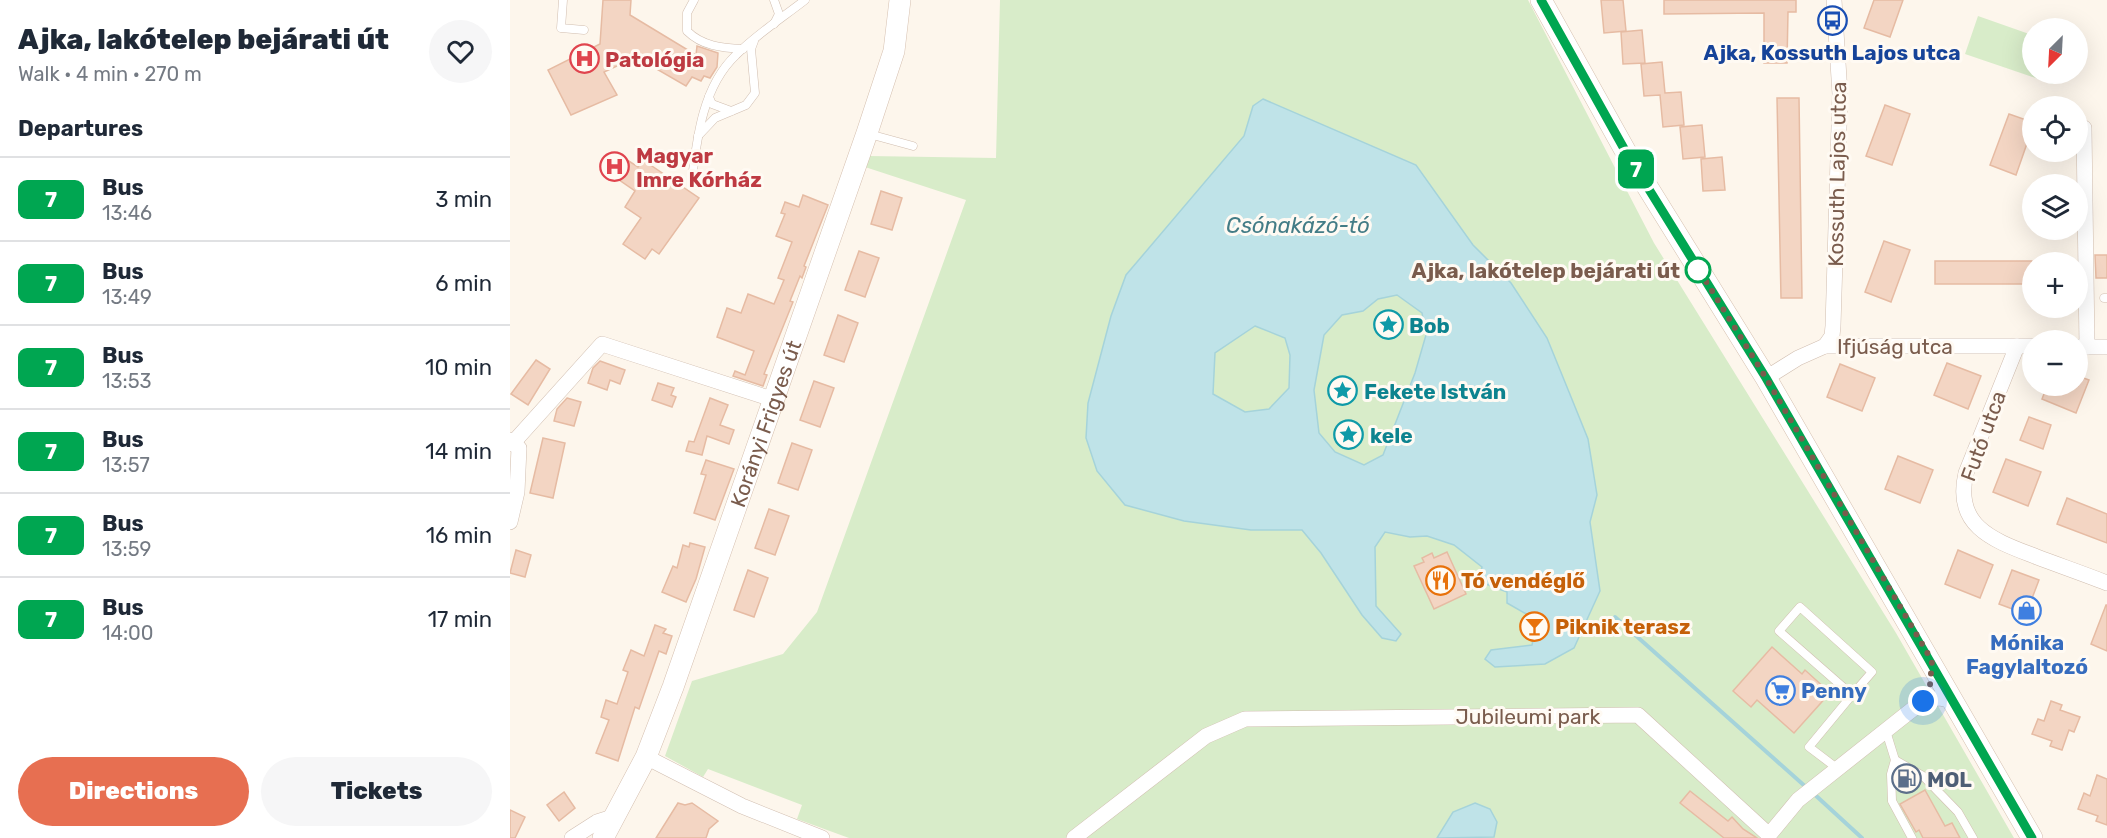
<!DOCTYPE html>
<html lang="en">
<head>
<meta charset="utf-8">
<style>
	:root { --surface:#fff; --page:#f6f6f7; --text:#1f2937; --muted:#747a83; --line:#e0e1e3; --accent:#e76f51 }
	body { margin:0; font-family:Rubik,sans-serif; background:var(--page); color:var(--text); height:100vh; display:flex; flex-direction:column; font-size:22px; white-space:nowrap }
	* { box-sizing:border-box; margin:0 }
	p { font-size:20px; color:var(--muted) }
	.icon { flex:none; width:33px; height:33px; fill:none; stroke:currentColor; stroke-width:2; stroke-linecap:round; stroke-linejoin:round }
	.map { position:relative; flex:1; overflow:hidden }
	.sheet { display:flex; flex-direction:column; background:var(--surface); width:510px }
	.sheet>* { flex:none }
	.badge { padding:0 12px; border-radius:9px; font-size:21px; line-height:39px }
	.needle { width:39px; rotate:204deg }
	.controls { position:absolute; left:1512px; top:18px; display:grid; gap:12px }
	.controls a { display:grid; place-items:center; width:66px; height:66px; border-radius:50%; background:var(--surface); box-shadow:0 6px 24px #0002; font-size:30px }
	.you { position:absolute; width:30px; height:30px; margin:-15px; border:4px solid #fff; border-radius:50%; background:#1a73e8; box-shadow:0 0 0 9px #1a73e833 }
	.map>.badge { position:absolute; translate:-50% -50%; box-shadow:0 0 0 3px #fff }
	h2 { padding:0 18px; font-size:22px; line-height:54px }
	.round { display:grid; place-items:center; flex:none; width:63px; height:63px; border-radius:32px; background:var(--page) }
	.overview { display:flex; align-items:center; justify-content:space-between; height:102px; padding:0 18px }
	h1 { font-size:28px; font-weight:800; line-height:45px }
	.button { display:flex; gap:12px; margin-top:auto; padding:12px 18px }
	.button a { flex:1; height:69px; border-radius:36px; background:var(--accent); color:#fff; font-size:24px; font-weight:800; line-height:69px; text-align:center }
	.button a+a { background:var(--page); color:var(--text) }
	ul { padding:0; list-style:none }
	li { display:flex; align-items:center; gap:18px; height:84px; padding:0 18px; border-top:2px solid var(--line) }
	li div { flex:1 }
	li b { display:block; font-size:22px }
	li em { font-style:normal }
	li .badge { min-width:66px; font-weight:700; text-align:center }
	main { display:flex; flex:1; min-height:0 }
	.map>svg:first-child { display:block }
	.green { fill:#d8ecc9 }
	.water { fill:#bfe3e8; stroke:#a5d3da; stroke-width:1.5; fill-rule:evenodd }
	.lines { fill:none; stroke-linecap:round; stroke-linejoin:round }
	.stream { stroke:#a5d3da; stroke-width:4 }
	.building { fill:#f3d5c3; stroke:#e6bba3; stroke-width:1.5 }
	.lane-casing { stroke:#d1beb0; stroke-width:9 }
	.street-casing { stroke:#d1beb0; stroke-width:16 }
	.secondary-casing { stroke:#d6c0b0; stroke-width:22 }
	.lane { stroke:#fff; stroke-width:8 }
	.street { stroke:#fff; stroke-width:15 }
	.secondary { stroke:#fff; stroke-width:21 }
	.line-casing { stroke:#fff; stroke-width:14 }
	.line { stroke:#00a651; stroke-width:9 }
	.walk { stroke:#7a5c4d; stroke-width:6; stroke-dasharray:0 10.8 }
	.stop-dot { fill:#fff; stroke:#00a651; stroke-width:3 }
	.labels { text-anchor:middle; dominant-baseline:central; stroke-width:6; stroke-linejoin:round; paint-order:stroke }
	.transit-label { font-size:21px; font-weight:bold; fill:#164399; stroke:#fffaf3 }
	.health-label { font-size:21px; font-weight:bold; fill:#be3a42; stroke:#fffaf3; text-anchor:start }
	.street-label { font-size:21px; fill:#7a5c4d; stroke:#fffaf3 }
	.stop-label { font-size:21px; font-weight:bold; fill:#7a5c4d; stroke:#fffaf3; text-anchor:end }
	.culture-label { font-size:21px; font-weight:bold; fill:#0d838f; stroke:#fffaf3; text-anchor:start }
	.food-label { font-size:21px; font-weight:bold; fill:#c56008; stroke:#fffaf3; text-anchor:start }
	.shop-label { font-size:21px; font-weight:bold; fill:#366cbe; stroke:#fffaf3 }
	.service-label { font-size:21px; font-weight:bold; fill:#4e5e75; stroke:#fffaf3; text-anchor:start }
	.water-label { font-size:22px; font-style:italic; fill:#437c86; stroke:#fffaf3 }
</style>
</head>
<body>
<main>
<section class="sheet">
<div class="overview"><div><h1>Ajka, lakótelep bejárati út</h1><p>Walk · 4 min · 270 m</p></div><a class="round"><svg class="icon" aria-label="heart" viewBox="0 0 24 24"><path d="M12 20l-8-8c-3-5 5-10 8-4 3-6 11-1 8 4z"/></svg></a></div>
<h2>Departures</h2>
<ul>
<li><span class="badge" style="background:#00a651;color:#fff">7</span><div><b>Bus</b><p>13:46</p></div><em>3 min</em></li>
<li><span class="badge" style="background:#00a651;color:#fff">7</span><div><b>Bus</b><p>13:49</p></div><em>6 min</em></li>
<li><span class="badge" style="background:#00a651;color:#fff">7</span><div><b>Bus</b><p>13:53</p></div><em>10 min</em></li>
<li><span class="badge" style="background:#00a651;color:#fff">7</span><div><b>Bus</b><p>13:57</p></div><em>14 min</em></li>
<li><span class="badge" style="background:#00a651;color:#fff">7</span><div><b>Bus</b><p>13:59</p></div><em>16 min</em></li>
<li><span class="badge" style="background:#00a651;color:#fff">7</span><div><b>Bus</b><p>14:00</p></div><em>17 min</em></li>
</ul>
<div class="button"><a>Directions</a><a>Tickets</a></div>
</section>
<div class="map">
<svg width="1597" height="838" viewBox="0 0 1597 838">
	<rect width="100%" height="100%" fill="#fdf6ec"/>
	<!-- green -->
	<g class="green">
		<polygon points="490,0 1018,0 1144,243 1386,633 1504,838 339,838 287,819 292,805 198,769 193,777 155,756 182,681 273,654 307,612 456,200 355,167 359,156 486,158"/>
		<polygon points="1468,16 1522,35 1522,74 1546,74 1543,84 1455,54"/>
	</g>
	<!-- water -->
	<g class="water">
		<path d="M753,99l153,66 57,80 38,38 36,55 22,54 19,47 9,56 -7,27 10,69 -26,57 -29,16 -50,3 -10,-8 6,-9 41,-5 5,-25 -30,-17v-11l-29,-11 4,-14 -28,-22 -27,-9 -17,1 -25,-5 -10,15 1,59 25,28 -5,7 -14,-3 -20,-23 -41,-62 -19,-23h-51l-67,-9 -59,-16 -28,-34 -11,-33 2,-35 23,-87 15,-41 118,-139 9,-30zM887,295l25,18 4,22 -11,38 -32,82 -19,10 -29,-13 -16,-19 -5,-43 10,-55 18,-20 21,-4 15,-12zM745,326l30,12 5,17 -1,33 -20,21 -24,3 -32,-18 2,-41z"/>
		<polygon points="965,803 980,809 987,822 984,837 927,838 943,812"/>
	</g>
	<g class="lines">
		<!-- stream -->
		<g class="stream">
			<polyline points="1105,617 1297,788"/>
			<polyline points="1303,793 1352,838"/>
		</g>
	</g>
	<!-- building -->
	<g class="building">
		<polygon points="93,0 121,0 120,15 186,55 187,46 208,53 207,67 200,78 194,76 191,81 182,77 176,86 126,57 94,72 107,95 61,115 38,70 90,44"/>
		<polygon points="1091,0 1113,0 1116,31 1094,33"/>
		<polygon points="1154,0 1286,0 1286,12 1278,12 1277,63 1254,63 1254,13 1154,14"/>
		<polygon points="1364,0 1393,0 1380,37 1354,28"/>
		<polygon points="1132,30 1135,63 1113,64 1111,32"/>
		<polygon points="1152,62 1155,93 1171,92 1174,125 1153,127 1150,95 1134,96 1131,64"/>
		<polygon points="1267,98 1289,98 1292,298 1271,298"/>
		<polygon points="1375,105 1400,114 1382,165 1356,156"/>
		<polygon points="1499,114 1522,122 1522,129 1506,175 1480,165"/>
		<polygon points="1192,125 1195,157 1173,159 1170,127"/>
		<polygon points="1212,157 1215,190 1193,191 1191,159"/>
		<polygon points="114,158 128,167 133,160 189,198 149,254 142,249 135,259 113,244 131,218 115,207 125,191 102,175"/>
		<polygon points="371,191 392,198 382,230 361,224"/>
		<polygon points="293,195 318,205 294,266 296,267 292,278 290,276 280,301 283,302 254,374 257,375 253,386 223,376 225,371 235,375 244,351 207,337 217,308 231,313 238,294 264,304 274,280 268,278 282,242 266,236 275,214 271,213 275,202 289,207"/>
		<polygon points="1374,241 1400,250 1381,302 1355,292"/>
		<polygon points="349,251 369,258 355,297 335,290"/>
		<polygon points="1585,255 1597,255 1597,278 1586,278"/>
		<rect x="1425" y="261" width="97" height="23"/>
		<polygon points="328,315 348,323 334,362 314,355"/>
		<polygon points="26,360 40,369 18,405 1,394"/>
		<polygon points="90,361 115,370 110,384 100,380 97,390 78,383 83,368"/>
		<polygon points="1437,363 1471,376 1458,409 1424,395"/>
		<polygon points="1330,364 1365,378 1352,411 1317,397"/>
		<polygon points="1568,376 1579,380 1566,413 1532,399 1537,386 1568,386"/>
		<polygon points="304,381 324,388 310,427 290,420"/>
		<polygon points="148,383 164,388 161,395 166,397 162,407 142,400"/>
		<polygon points="57,398 71,402 64,426 44,421 47,409"/>
		<polygon points="200,398 218,405 210,425 224,430 219,444 197,436 192,455 176,451 179,441 184,442"/>
		<polygon points="1519,417 1541,425 1533,449 1510,440"/>
		<polygon points="33,438 55,443 43,498 20,493"/>
		<polygon points="282,443 302,450 288,490 268,483"/>
		<polygon points="1388,456 1423,470 1410,503 1375,489"/>
		<polygon points="1496,459 1531,472 1518,506 1483,492"/>
		<polygon points="196,460 224,469 205,520 184,513 196,475 191,474"/>
		<polygon points="1557,498 1597,514 1597,543 1547,524"/>
		<polygon points="259,509 279,516 265,555 245,548"/>
		<polygon points="180,543 195,547 186,579 176,602 152,592 163,566 167,568 173,545 179,547"/>
		<polygon points="6,550 21,555 15,577 0,573"/>
		<polygon points="1448,550 1483,565 1470,598 1435,584"/>
		<polygon points="937,552 956,594 924,609 904,566 914,562 912,558 922,553 924,558"/>
		<polygon points="238,570 258,578 244,617 224,610"/>
		<polygon points="1502,570 1529,580 1516,614 1489,604"/>
		<polygon points="1596,605 1597,605 1597,651 1581,644"/>
		<polygon points="145,625 156,629 153,633 162,636 156,654 149,651 129,709 125,707 108,761 86,753 99,720 91,717 96,700 107,704 118,672 113,670 121,650 134,656"/>
		<polygon points="1262,647 1292,674 1295,670 1316,689 1314,692 1318,695 1284,733 1247,700 1241,707 1223,691"/>
		<polygon points="1541,701 1552,705 1550,710 1570,717 1564,732 1559,730 1552,750 1540,746 1542,741 1522,734 1528,719 1534,721"/>
		<polygon points="1587,775 1597,779 1597,825 1586,821 1588,816 1568,809 1574,793 1580,796"/>
		<polygon points="1415,790 1435,826 1442,823 1450,838 1413,838 1409,830 1406,832 1390,804"/>
		<polygon points="1180,791 1218,821 1222,817 1233,829 1247,838 1214,838 1170,803"/>
		<polygon points="54,792 65,808 49,821 37,805"/>
		<polygon points="168,803 175,805 182,803 208,821 199,829 196,838 146,838"/>
		<polygon points="0,810 15,817 5,838 0,838"/>
	</g>
	<g class="lines">
		<defs>
			<g id="lane">
				<polyline points="53,0 51,28 74,30"/>
				<path d="M184,0l-7,13v18c15,15 35,17 56,18"/>
				<polyline points="264,24 269,14 264,0"/>
				<polyline points="199,97 202,104 221,111"/>
				<polyline points="359,134 403,146"/>
				<polyline points="188,136 205,118 236,105 245,93 241,49 244,41"/>
				<path d="M182,179c5,-42 11,-93 44,-124 21,-21 46,-37 69,-55"/>
				<polyline points="1594,298 1597,298"/>
				<polygon points="1290,607 1362,672 1342,695 1269,631"/>
				<polyline points="1376,731 1385,760 1381,774 1382,801 1402,838"/>
				<polyline points="1385,760 1413,776 1448,812 1463,838"/>
				<polyline points="1328,769 1299,747 1342,695"/>
			</g>
			<g id="street">
				<polyline points="1574,128 1577,347"/>
				<polyline points="1315,346 1322,336 1323,326 1330,94 1324,0"/>
				<path d="M1507,346l-51,127c-13,55 30,68 71,84 24,9 47,17 70,26"/>
				<polyline points="1568,347 1597,347"/>
				<polyline points="1256,378 1288,358 1315,346 1522,346"/>
				<polyline points="0,440 9,448 7,492 0,522"/>
				<polyline points="2,444 92,344 265,400"/>
				<polyline points="136,757 232,806 312,838"/>
				<polyline points="62,838 87,822 106,816"/>
				<polyline points="564,838 696,736 735,719 1128,715 1259,835 1288,800 1413,701 1429,698 1444,701"/>
			</g>
			<g id="secondary">
				<polyline points="1031,0 1117,154 1256,378 1522,838"/>
				<path id="s1" d="M93,838l43,-81 27,-70 194,-554 27,-82 6,-51"/>
			</g>
		</defs>
		<!-- lane casing -->
		<use href="#lane" class="lane-casing"/>
		<!-- street casing -->
		<use href="#street" class="street-casing"/>
		<!-- secondary casing -->
		<use href="#secondary" class="secondary-casing"/>
		<!-- lane -->
		<use href="#lane" class="lane"/>
		<!-- street -->
		<use href="#street" class="street"/>
		<!-- secondary -->
		<use href="#secondary" class="secondary"/>
	</g>
	<g class="lines">
		<defs>
			<polyline id="line" points="1031,0 1117,154 1256,378 1522,838"/>
		</defs>
		<!-- line casing -->
		<use href="#line" class="line-casing"/>
		<!-- line -->
		<use href="#line" class="line"/>
		<!-- walk -->
		<polyline class="walk" points="1188,270 1184,262 1256,378 1422,661 1420,685 1413,701"/>
	</g>
	<!-- icons -->
	<defs>
		<symbol id="bus-ring" viewBox="-11 -11 22 22"><circle r="9.5" fill="#fffaf3" stroke="#1a4fb4" stroke-width="1.5"/><path d="M-5-6H5V4H4V6H2V4H-2V6H-4V4H-5ZM-3.5-4V0h7V-4ZM-3.5 1.2v1.5H-2V1.2ZM2 1.2v1.5H3.5V1.2Z" fill="#1a4fb4"/></symbol>
		<symbol id="hospital-ring" viewBox="-11 -11 22 22"><circle r="9.5" fill="#fffaf3" stroke="#e0444e" stroke-width="1.5"/><path d="M-5-5h3v3.5h4V-5h3V5h-3V1.5h-4V5h-3Z" fill="#e0444e"/></symbol>
		<symbol id="sight-ring" viewBox="-11 -11 22 22"><circle r="9.5" fill="#fffaf3" stroke="#0f9aa8" stroke-width="1.5"/><path d="M0-6L1.8-2.2L6-1.7L2.9 1.2L3.7 5.4L0 3.3L-3.7 5.4L-2.9 1.2L-6-1.7L-1.8-2.2Z" fill="#0f9aa8"/></symbol>
		<symbol id="restaurant-ring" viewBox="-11 -11 22 22"><circle r="9.5" fill="#fffaf3" stroke="#e8710a" stroke-width="1.5"/><path d="M-5-6h1v4h1v-4h1v4h1v-4h1v5L-1.5 .5V6h-2V.5L-5-1ZM5-6V6H3V1.5H1.5Q1.5-4 5-6Z" fill="#e8710a"/></symbol>
		<symbol id="shop-ring" viewBox="-11 -11 22 22"><circle r="9.5" fill="#fffaf3" stroke="#3f7fe0" stroke-width="1.5"/><path d="M-5-2.5h2.3a2.7 3.5 0 0 1 5.4 0H5L5.5 6h-11ZM-1.5-2.5h3a1.5 2.3 0 0 0-3 0Z" fill="#3f7fe0"/></symbol>
		<symbol id="bar-ring" viewBox="-11 -11 22 22"><circle r="9.5" fill="#fffaf3" stroke="#e8710a" stroke-width="1.5"/><path d="M-6-5H6L.8 .8V4.5H3.5V6h-7V4.5H-.8V.8Z" fill="#e8710a"/></symbol>
		<symbol id="supermarket-ring" viewBox="-11 -11 22 22"><circle r="9.5" fill="#fffaf3" stroke="#3f7fe0" stroke-width="1.5"/><path d="M-6-5.5h2.5l.6 2H6L4.5 2H-2.5L-4.4-4H-6ZM-1.5 3.2a1.3 1.3 0 1 0 .1 0ZM3 3.2a1.3 1.3 0 1 0 .1 0Z" fill="#3f7fe0"/></symbol>
		<symbol id="fuel-ring" viewBox="-11 -11 22 22"><circle r="9.5" fill="#fffaf3" stroke="#5c6f8a" stroke-width="1.5"/><path d="M-5.5-6h7V0h2V4h1.3V-2.5L3-4.5l.8-.8L6-3V5H2.5V1h-1V6h-7ZM-4.2-4.7v3.2H.2V-4.7Z" fill="#5c6f8a"/></symbol>
	</defs>
	<g fill-rule="evenodd">
		<use href="#bus-ring" x="1306" y="4" width="33" height="33"/>
		<use href="#hospital-ring" x="58" y="42" width="33" height="33"/>
		<use href="#hospital-ring" x="88" y="150" width="33" height="33"/>
		<use href="#sight-ring" x="862" y="308" width="33" height="33"/>
		<use href="#sight-ring" x="816" y="374" width="33" height="33"/>
		<use href="#sight-ring" x="822" y="418" width="33" height="33"/>
		<use href="#restaurant-ring" x="914" y="564" width="33" height="33"/>
		<use href="#shop-ring" x="1500" y="594" width="33" height="33"/>
		<use href="#bar-ring" x="1008" y="610" width="33" height="33"/>
		<use href="#supermarket-ring" x="1254" y="674" width="33" height="33"/>
		<use href="#fuel-ring" x="1380" y="762" width="33" height="33"/>
	</g>
	<!-- markers -->
	<circle class="stop-dot" cx="1188" cy="270" r="12"/>
	<g class="labels">
		<!-- transit labels -->
		<g class="transit-label">
			<text x="1322" y="52">Ajka, Kossuth Lajos utca</text>
		</g>
		<!-- health labels -->
		<g class="health-label">
			<text x="95" y="59">Patológia</text>
			<text x="126" y="155">Magyar<tspan x="126" dy="24">Imre Kórház</tspan></text>
		</g>
		<!-- street labels -->
		<g class="street-label">
			<text transform="translate(1327 174) rotate(-89)">Kossuth Lajos utca</text>
			<text x="1385" y="346">Ifjúság utca</text>
			<text stroke="none"><textPath href="#s1" startOffset="446">Korányi Frigyes út</textPath></text>
			<text transform="translate(1473 436) rotate(-70)">Futó utca</text>
			<text x="1018" y="716">Jubileumi park</text>
		</g>
		<!-- stop labels -->
		<g class="stop-label">
			<text x="1170" y="270">Ajka, lakótelep bejárati út</text>
		</g>
		<!-- culture labels -->
		<g class="culture-label">
			<text x="899" y="325">Bob</text>
			<text x="854" y="391">Fekete István</text>
			<text x="860" y="435">kele</text>
		</g>
		<!-- food labels -->
		<g class="food-label">
			<text x="951" y="580">Tó vendéglő</text>
			<text x="1045" y="626">Piknik terasz</text>
		</g>
		<!-- shop labels -->
		<g class="shop-label">
			<text x="1517" y="642">Mónika<tspan x="1517" dy="24">Fagylaltozó</tspan></text>
			<text x="1291" y="690" text-anchor="start">Penny</text>
		</g>
		<!-- service labels -->
		<g class="service-label">
			<text x="1417" y="779">MOL</text>
		</g>
		<!-- water labels -->
		<g class="water-label">
			<text x="788" y="225">Csónakázó-tó</text>
		</g>
	</g>
</svg>
<div class="controls">
<a><svg class="needle" viewBox="-14 -14 28 28"><path d="M0-13l5 13h-10z" fill="#e53935"/><path d="M0 13l5-13h-10z" fill="#747a83"/></svg></a>
<a><svg class="icon" aria-label="locate" viewBox="0 0 24 24"><circle cx="12" cy="12" r="6"/><path d="M12 2v4M12 18v4M2 12h4M18 12h4"/></svg></a>
<a><svg class="icon" aria-label="layers" viewBox="0 0 24 24"><path d="M12 4l9 5-9 5-9-5zM3 14l9 5 9-5"/></svg></a>
<a>+</a>
<a>−</a>
</div>
<div class="you" style="left:1413px;top:701px"></div>
<b class="badge" style="left:1126px;top:169px;background:#00a651;color:#fff">7</b>
</div>
</main>
</body>
</html>
